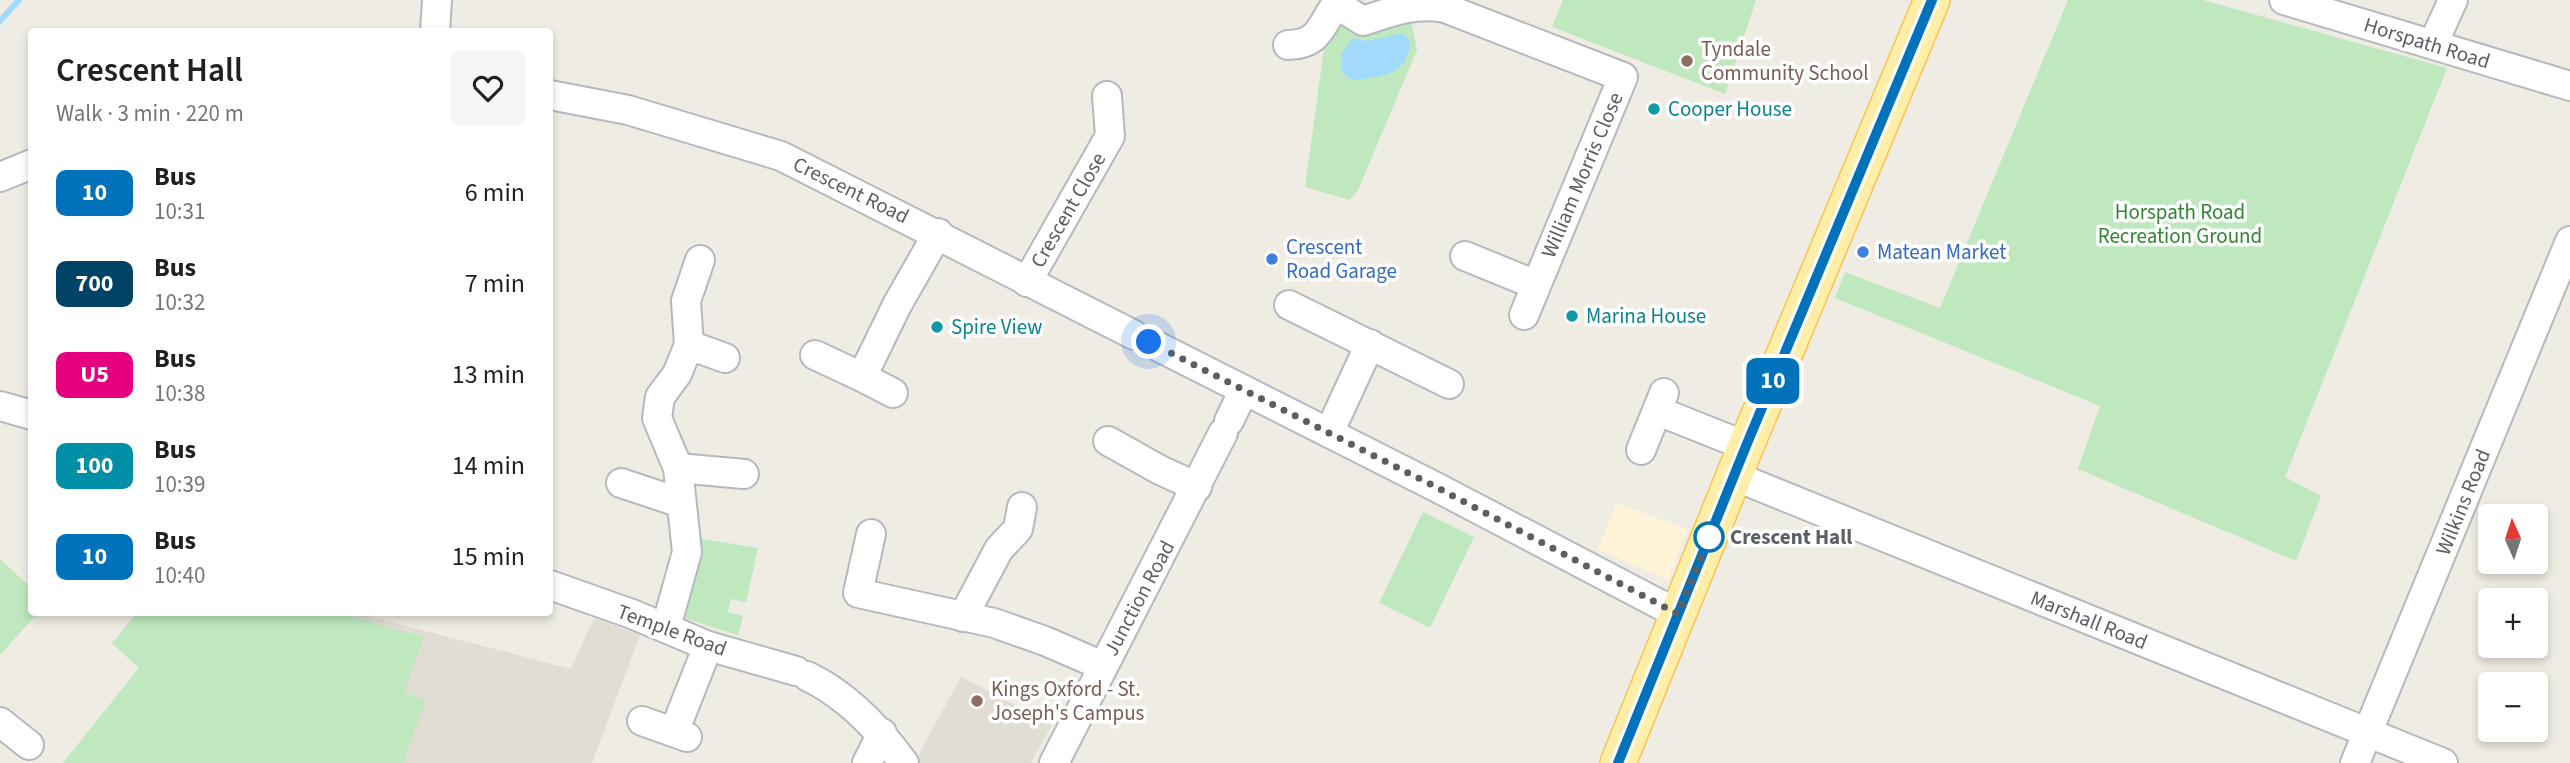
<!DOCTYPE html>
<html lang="en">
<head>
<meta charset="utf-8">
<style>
	:root { --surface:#fff; --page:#f6f6f6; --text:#202124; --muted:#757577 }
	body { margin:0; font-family:"Source Sans 3",sans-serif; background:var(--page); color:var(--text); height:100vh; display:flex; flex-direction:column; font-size:26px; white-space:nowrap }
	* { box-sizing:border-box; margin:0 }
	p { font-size:23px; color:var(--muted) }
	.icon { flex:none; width:38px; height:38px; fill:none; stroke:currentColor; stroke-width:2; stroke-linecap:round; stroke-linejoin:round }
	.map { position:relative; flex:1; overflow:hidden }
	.sheet { position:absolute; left:28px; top:28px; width:525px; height:588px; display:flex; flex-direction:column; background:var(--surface); border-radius:7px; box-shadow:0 4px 10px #0003 }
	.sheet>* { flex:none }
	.badge { padding:0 14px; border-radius:10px; font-size:24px; line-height:46px }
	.needle { width:46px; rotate:357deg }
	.fabs { position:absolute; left:2478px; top:504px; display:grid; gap:14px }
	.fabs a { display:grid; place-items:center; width:70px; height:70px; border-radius:7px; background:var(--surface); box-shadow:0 4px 10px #0003; font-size:35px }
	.you { position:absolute; width:35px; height:35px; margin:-18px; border:5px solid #fff; border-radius:50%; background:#1a73e8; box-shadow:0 0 0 10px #1a73e833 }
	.map>.badge { position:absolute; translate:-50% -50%; box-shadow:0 0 0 4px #fff }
	.round { display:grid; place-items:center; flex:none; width:74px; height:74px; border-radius:7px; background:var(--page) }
	.headline { display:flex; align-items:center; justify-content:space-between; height:119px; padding:0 28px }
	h1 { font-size:33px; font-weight:600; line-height:52px }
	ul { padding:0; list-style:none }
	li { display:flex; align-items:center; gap:21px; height:91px; padding:0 28px }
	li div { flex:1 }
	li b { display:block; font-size:26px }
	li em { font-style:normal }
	li .badge { min-width:77px; font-weight:700; text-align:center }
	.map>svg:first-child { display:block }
	.commercial { fill:#fff4d7 }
	.education { fill:#e1ddd4 }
	.green { fill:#bfe8be }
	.water { fill:#a2daff }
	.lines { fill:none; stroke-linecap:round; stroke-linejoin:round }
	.stream { stroke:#a2daff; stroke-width:6 }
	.minor-casing { stroke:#b5b9be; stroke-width:32 }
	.major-casing { stroke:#f9c451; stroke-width:38 }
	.minor { stroke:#fff; stroke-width:28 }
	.major { stroke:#ffeea7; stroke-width:35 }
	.line-casing { stroke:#fff; stroke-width:16 }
	.line { stroke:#0072bc; stroke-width:10 }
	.walk { stroke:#5b5f64; stroke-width:7; stroke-dasharray:0 12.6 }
	.education-dot { fill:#8d6e63; stroke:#fff; stroke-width:2.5 }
	.culture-dot { fill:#0f9aa8; stroke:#fff; stroke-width:2.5 }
	.shop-dot { fill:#3f7fe0; stroke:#fff; stroke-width:2.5 }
	.stop-dot { fill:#fff; stroke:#0072bc; stroke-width:3.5 }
	.labels { text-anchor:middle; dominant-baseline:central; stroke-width:7; stroke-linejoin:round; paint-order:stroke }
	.street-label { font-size:21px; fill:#5b5f64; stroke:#fff }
	.education-label { font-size:21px; fill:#785e54; stroke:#fff; text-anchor:start }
	.culture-label { font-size:21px; fill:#0d838f; stroke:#fff; text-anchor:start }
	.park-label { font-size:21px; fill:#308631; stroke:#fff }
	.shop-label { font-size:21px; fill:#366cbe; stroke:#fff; text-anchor:start }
	.stop-label { font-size:21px; font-weight:bold; fill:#5b5f64; stroke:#fff; text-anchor:start }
</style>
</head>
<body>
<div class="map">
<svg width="2570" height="763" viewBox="0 0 2570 763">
	<rect width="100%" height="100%" fill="#efece3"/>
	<!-- commercial -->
	<polygon class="commercial" points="1617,503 1688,530 1668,580 1598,549"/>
	<!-- education -->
	<g class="education">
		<polygon points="137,613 356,613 571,669 594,618 640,635 592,763 63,763 139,668 112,643"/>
		<polygon points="961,677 1052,725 1031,763 914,763"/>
	</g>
	<!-- green -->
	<g class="green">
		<polygon points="1563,0 1756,0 1725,94 1552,27"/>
		<polygon points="2068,0 2203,0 2447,68 2285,477 2321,496 2296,561 2078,469 2100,406 1835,298 1845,272 1940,308"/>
		<polygon points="1411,20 1417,50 1358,190 1350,200 1305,187 1324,49 1344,22"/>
		<polygon points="1423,512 1474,537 1430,628 1379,603"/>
		<polygon points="691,537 758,548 746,602 731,599 728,612 743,616 738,635 680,617"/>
		<polygon points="0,559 31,588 32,612 38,613 0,655"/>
		<polygon points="137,613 339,613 424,637 404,692 426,700 403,763 63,763 139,668 112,643"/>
	</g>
	<!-- water -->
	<path class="water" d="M1403,33l6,7c2,26 -16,35 -40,38 -5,1 -13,3 -18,1 -3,-1 -6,-5 -9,-7l-1,-18 12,-16 13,3z"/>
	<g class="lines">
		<!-- stream -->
		<polyline class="stream" points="0,21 19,0"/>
		<defs>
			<g id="minor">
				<polyline points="2284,0 2570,86"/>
				<path d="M1336,4l27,17c27,-9 53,-19 82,-13l178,69 -99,238"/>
				<polyline points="435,32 437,0"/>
				<polyline points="2433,44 2453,0"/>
				<path d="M1288,45c33,0 33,-22 51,-45"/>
				<polyline points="550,95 628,110 781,156 1134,335"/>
				<polyline points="0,177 32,164"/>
				<polyline points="1465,256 1536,285"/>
				<polyline points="1027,282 1110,136 1107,96"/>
				<polyline points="1289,305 1449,384"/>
				<polyline points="1149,342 1436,487 1678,614"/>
				<polyline points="689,345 725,358"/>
				<polyline points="815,355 862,377 897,305 938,233"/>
				<polyline points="862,377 893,393"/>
				<polyline points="0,406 32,415"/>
				<polyline points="1658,411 1746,446"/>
				<polyline points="1229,421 1244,390"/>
				<polyline points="1329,433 1370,344"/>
				<polyline points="1108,441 1160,470 1197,487"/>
				<polyline points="1641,450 1664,393"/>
				<polyline points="678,468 744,474"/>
				<polyline points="1734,476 2443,763"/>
				<polyline points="621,483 681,503"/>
				<polyline points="871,534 858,593 994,623 1045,641 1103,666"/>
				<polyline points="550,585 632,614 708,646 796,671"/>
				<polyline points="963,617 999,549 1018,529 1022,507"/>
				<polyline points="666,627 687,552 678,468 657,418 660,397 677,374 689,345 686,301 700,260"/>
				<path d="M807,676c40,19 71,52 97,87"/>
				<polyline points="642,721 687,737"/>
				<polyline points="0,722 29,745"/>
				<polyline points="674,732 708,646"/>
				<polyline points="867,763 882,733"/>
				<polyline points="1054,763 1223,433"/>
				<polyline points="2355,763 2570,241"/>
			</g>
			<polyline id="major" points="1618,763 1746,446 1932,0"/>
		</defs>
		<!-- minor casing -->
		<use href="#minor" class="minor-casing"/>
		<!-- major casing -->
		<use href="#major" class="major-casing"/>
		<!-- minor -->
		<use href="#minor" class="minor"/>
		<!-- major -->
		<use href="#major" class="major"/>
	</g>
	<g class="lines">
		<defs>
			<polyline id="line" points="1618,763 1746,446 1932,0"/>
		</defs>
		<!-- line casing -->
		<use href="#line" class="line-casing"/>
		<!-- line -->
		<use href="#line" class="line"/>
		<!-- walk -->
		<polyline class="walk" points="1149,342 1436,487 1678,614 1709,537"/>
	</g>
	<!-- markers -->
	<g class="education-dot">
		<circle cx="1687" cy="61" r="7"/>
		<circle cx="977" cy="701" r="7"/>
	</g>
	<g class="culture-dot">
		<circle cx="1654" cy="109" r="7"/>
		<circle cx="1572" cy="316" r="7"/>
		<circle cx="937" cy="327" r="7"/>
	</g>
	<g class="shop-dot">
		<circle cx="1863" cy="252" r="7"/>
		<circle cx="1272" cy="259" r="7"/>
	</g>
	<circle class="stop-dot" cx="1709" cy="537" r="14"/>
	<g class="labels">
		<!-- street labels -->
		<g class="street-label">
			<text transform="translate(2427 43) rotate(17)">Horspath Road</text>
			<text transform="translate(1582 175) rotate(-67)">William Morris Close</text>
			<text transform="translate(851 190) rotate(26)">Crescent Road</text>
			<text transform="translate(1068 210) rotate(-60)">Crescent Close</text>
			<text transform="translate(2463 502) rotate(-68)">Wilkins Road</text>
			<text transform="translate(1139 598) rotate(-62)">Junction Road</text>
			<text transform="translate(2089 620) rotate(22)">Marshall Road</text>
			<text transform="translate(672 630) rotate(20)">Temple Road</text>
		</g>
		<!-- education labels -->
		<g class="education-label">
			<text x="1701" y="49">Tyndale<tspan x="1701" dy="24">Community School</tspan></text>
			<text x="991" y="689">Kings Oxford - St.<tspan x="991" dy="24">Joseph's Campus</tspan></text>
		</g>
		<!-- culture labels -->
		<g class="culture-label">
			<text x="1668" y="109">Cooper House</text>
			<text x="1586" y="316">Marina House</text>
			<text x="951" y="327">Spire View</text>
		</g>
		<!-- park labels -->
		<g class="park-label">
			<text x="2180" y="212">Horspath Road<tspan x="2180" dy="24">Recreation Ground</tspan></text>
		</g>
		<!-- shop labels -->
		<g class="shop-label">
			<text x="1286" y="247">Crescent<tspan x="1286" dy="24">Road Garage</tspan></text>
			<text x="1877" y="252">Matean Market</text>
		</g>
		<!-- stop labels -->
		<g class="stop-label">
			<text x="1730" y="537">Crescent Hall</text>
		</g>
	</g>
</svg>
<div class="fabs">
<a><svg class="needle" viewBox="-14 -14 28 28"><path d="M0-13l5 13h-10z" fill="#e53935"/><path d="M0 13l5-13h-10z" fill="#757577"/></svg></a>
<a>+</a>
<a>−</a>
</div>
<div class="you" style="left:1149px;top:342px"></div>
<b class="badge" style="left:1773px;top:381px;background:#0072bc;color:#fff">10</b>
<section class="sheet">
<div class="headline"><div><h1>Crescent Hall</h1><p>Walk · 3 min · 220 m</p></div><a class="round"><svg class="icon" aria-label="heart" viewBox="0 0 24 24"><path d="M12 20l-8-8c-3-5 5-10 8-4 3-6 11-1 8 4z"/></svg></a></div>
<ul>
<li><span class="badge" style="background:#0072bc;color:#fff">10</span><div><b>Bus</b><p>10:31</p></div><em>6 min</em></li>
<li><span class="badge" style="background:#004366;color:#fff">700</span><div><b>Bus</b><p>10:32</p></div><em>7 min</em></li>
<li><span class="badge" style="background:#e6007e;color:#fff">U5</span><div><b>Bus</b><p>10:38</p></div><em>13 min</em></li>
<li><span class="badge" style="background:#008fa7;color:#fff">100</span><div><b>Bus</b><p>10:39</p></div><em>14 min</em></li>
<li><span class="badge" style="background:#0072bc;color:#fff">10</span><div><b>Bus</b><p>10:40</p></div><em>15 min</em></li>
</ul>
</section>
</div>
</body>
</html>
